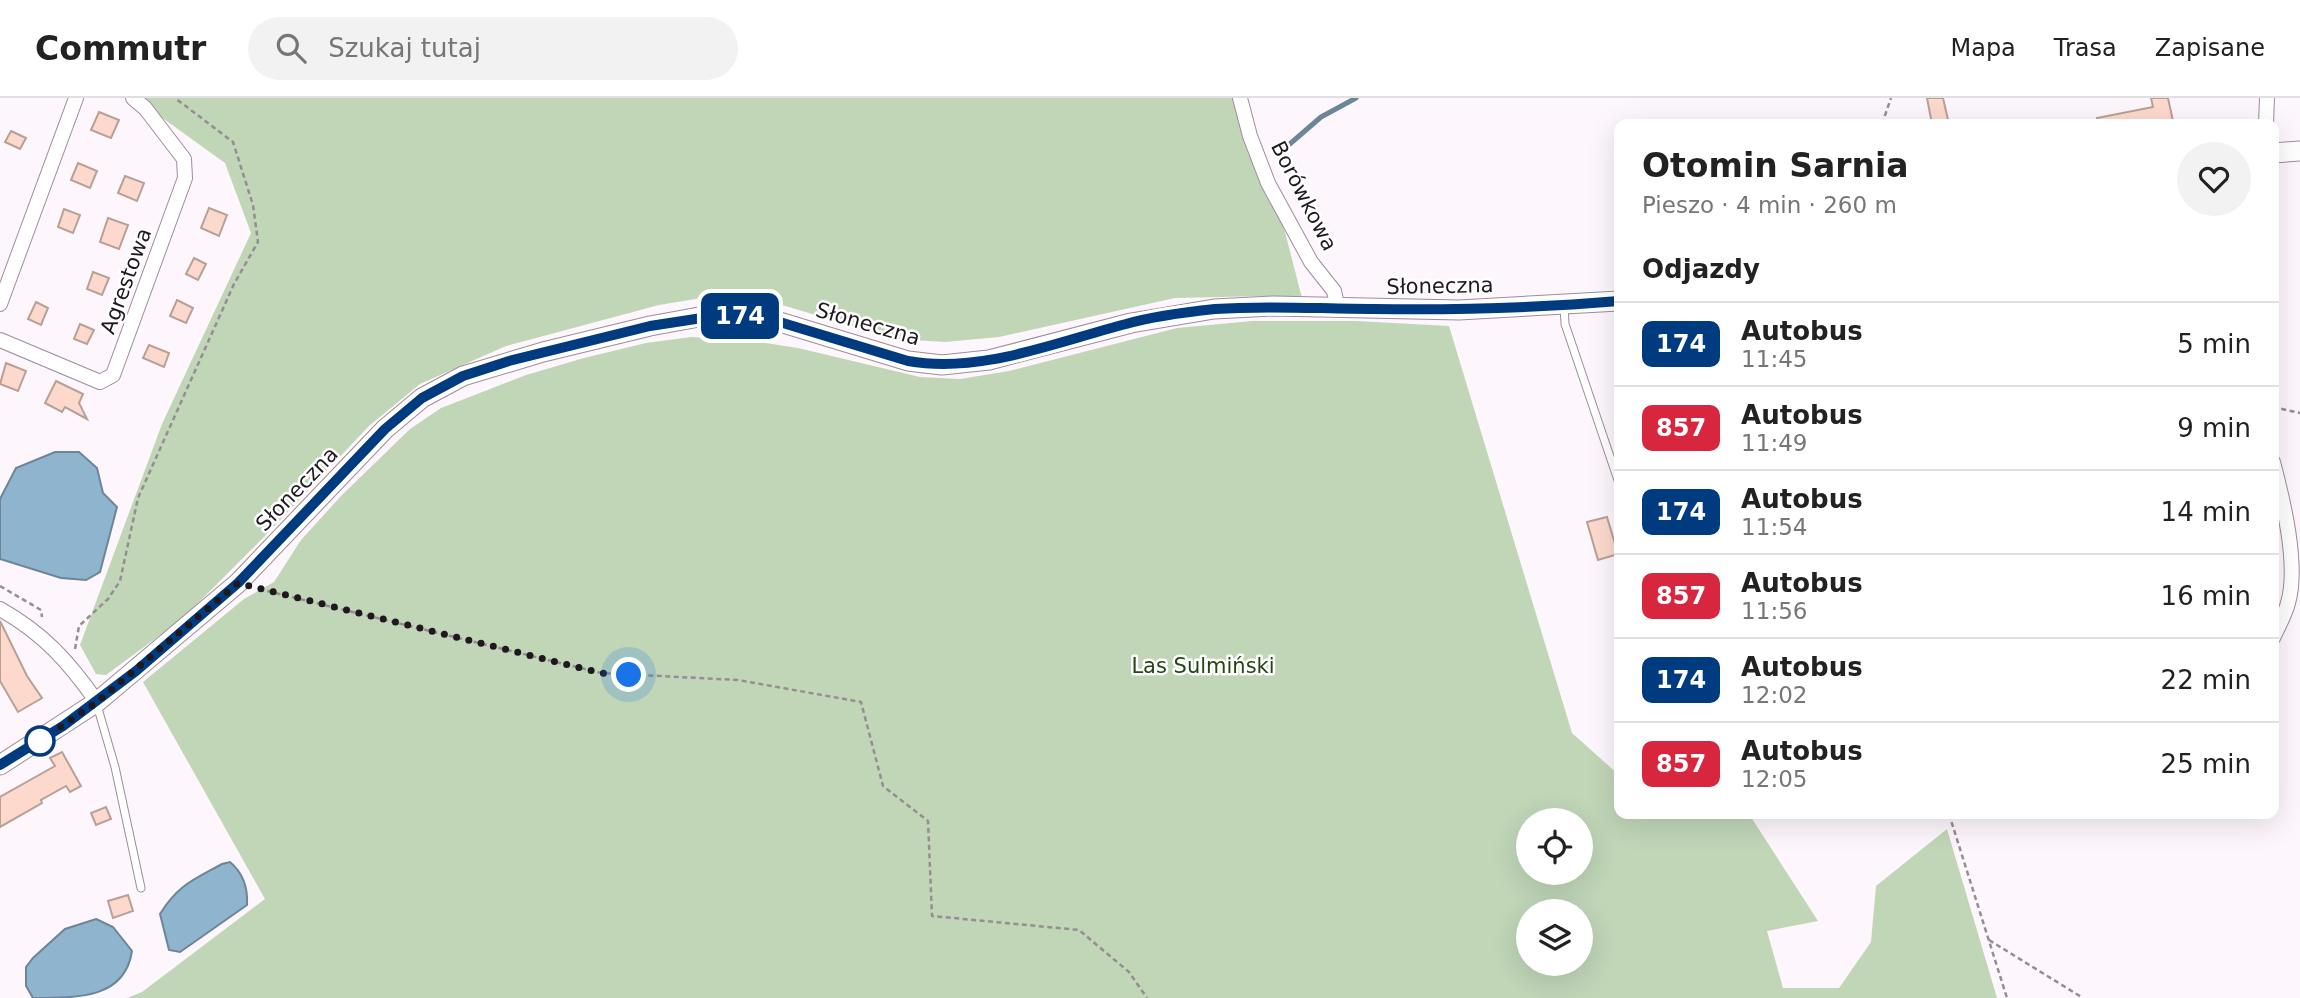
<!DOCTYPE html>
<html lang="pl">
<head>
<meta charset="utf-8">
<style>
	:root { --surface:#fff; --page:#f2f2f2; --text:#222; --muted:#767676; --line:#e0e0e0 }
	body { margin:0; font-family:"DejaVu Sans",sans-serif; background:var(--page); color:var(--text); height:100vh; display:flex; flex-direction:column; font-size:26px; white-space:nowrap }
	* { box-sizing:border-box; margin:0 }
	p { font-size:23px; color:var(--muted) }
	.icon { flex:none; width:38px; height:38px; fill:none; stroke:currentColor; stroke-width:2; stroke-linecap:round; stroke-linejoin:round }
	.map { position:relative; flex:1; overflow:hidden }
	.sheet { position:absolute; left:1614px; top:21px; width:665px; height:700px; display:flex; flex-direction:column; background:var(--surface); border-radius:14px; box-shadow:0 7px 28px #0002 }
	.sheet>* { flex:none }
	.badge { padding:0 14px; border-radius:10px; font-size:24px; line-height:46px }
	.controls { position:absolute; left:1516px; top:710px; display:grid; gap:14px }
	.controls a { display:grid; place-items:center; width:77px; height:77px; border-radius:50%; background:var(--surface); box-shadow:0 7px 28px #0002; font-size:35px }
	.you { position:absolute; width:35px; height:35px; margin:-18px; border:5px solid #fff; border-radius:50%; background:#1a73e8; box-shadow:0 0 0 10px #1a73e833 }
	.map>.badge { position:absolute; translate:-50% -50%; box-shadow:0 0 0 4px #fff }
	h2 { padding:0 28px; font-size:26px; line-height:63px }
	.round { display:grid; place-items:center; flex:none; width:74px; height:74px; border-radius:37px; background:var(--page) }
	.head { display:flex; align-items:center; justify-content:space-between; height:119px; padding:0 28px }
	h1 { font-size:33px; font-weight:700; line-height:52px }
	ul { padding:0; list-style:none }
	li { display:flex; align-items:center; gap:21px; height:84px; padding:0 28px; border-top:2px solid var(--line) }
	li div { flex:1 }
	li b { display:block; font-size:26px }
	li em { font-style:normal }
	li .badge { min-width:77px; font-weight:700; text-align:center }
	header { display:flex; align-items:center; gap:42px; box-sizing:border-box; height:98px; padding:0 35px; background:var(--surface); border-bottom:2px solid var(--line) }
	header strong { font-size:33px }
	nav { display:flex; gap:38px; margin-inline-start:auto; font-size:24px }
	.search { width:490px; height:63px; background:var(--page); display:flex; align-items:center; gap:18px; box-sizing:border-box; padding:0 24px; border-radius:38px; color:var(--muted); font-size:26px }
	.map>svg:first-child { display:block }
	.green { fill:#c0d6b7; fill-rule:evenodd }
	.water { fill:#8fb4cd; stroke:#6d8599; stroke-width:2 }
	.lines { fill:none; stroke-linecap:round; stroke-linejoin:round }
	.stream { stroke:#6d8599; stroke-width:5 }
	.building { fill:#fcd9cc; stroke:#b9a096; stroke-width:2 }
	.lane-casing { stroke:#9e8c9d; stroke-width:9 }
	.street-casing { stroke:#9e8c9d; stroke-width:16 }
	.secondary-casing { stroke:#9e8c9d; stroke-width:21 }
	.path { stroke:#948d94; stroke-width:2.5; stroke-dasharray:5 3.5; stroke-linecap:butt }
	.lane { stroke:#fff; stroke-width:7 }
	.street { stroke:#fff; stroke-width:14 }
	.secondary { stroke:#fff; stroke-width:19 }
	.line-casing { stroke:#fff; stroke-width:16 }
	.line { stroke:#003b80; stroke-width:10 }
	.walk { stroke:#1f181f; stroke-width:7; stroke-dasharray:0 12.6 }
	.stop-dot { fill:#fff; stroke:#003b80; stroke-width:3.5 }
	.labels { text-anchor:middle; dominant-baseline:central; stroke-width:5; stroke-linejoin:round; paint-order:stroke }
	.street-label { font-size:21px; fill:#1f181f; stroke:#fff }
	.park-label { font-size:21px; fill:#244515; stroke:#fff }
</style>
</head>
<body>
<header>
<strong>Commutr</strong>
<div class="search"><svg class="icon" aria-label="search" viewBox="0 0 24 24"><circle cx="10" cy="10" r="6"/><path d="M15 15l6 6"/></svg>Szukaj tutaj</div>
<nav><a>Mapa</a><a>Trasa</a><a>Zapisane</a></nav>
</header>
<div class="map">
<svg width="2300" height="900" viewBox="0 0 2300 900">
	<rect width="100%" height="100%" fill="#fef6fd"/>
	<!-- green -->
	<g class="green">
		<polygon points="144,0 1234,0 1285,134 1302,200 1266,198 1175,200 999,239 945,244 896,241 739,194 659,207 506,248 420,286 369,328 264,439 182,521 106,577 96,576 80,547 162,326 251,135 225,65 157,16"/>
		<path d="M1252,223h104l93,5 123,407 47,42v39h130l69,107 -51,10 16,57h56l32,-46 5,-56 71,-57 50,169h-1870l15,-6 123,-93 -122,-217 101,-83 30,-17 27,-42 40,-44 69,-67 31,-21 85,-33 58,-17 62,-15 45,-6 49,2 58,9 122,29 40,2 49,-8 168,-43zM1528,723h52v52h-52zM1528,814h52v52h-52z"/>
	</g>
	<!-- water -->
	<g class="water">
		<polygon points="55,354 79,354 97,370 103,395 117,409 100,474 86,482 61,480 0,461 0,401 16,370"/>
		<path d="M230,764c13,11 18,27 17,43l-67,47 -11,-2 -9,-36c18,-29 33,-34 62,-50z"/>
		<path d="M96,821l17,8 19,24c-7,47 -52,47 -99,47l-7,-12v-19l7,-9 32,-29z"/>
	</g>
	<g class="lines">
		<!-- stream -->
		<polyline class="stream" points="1284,51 1321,19 1356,0"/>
	</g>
	<!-- building -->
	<g class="building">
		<polygon points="1927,0 1943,0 1949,26 1932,26"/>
		<polygon points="2151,0 2168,0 2173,23 2155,26 2098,26 2097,20 2153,9"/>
		<polygon points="99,14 119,22 111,40 91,32"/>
		<polygon points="11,33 26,40 20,51 5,44"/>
		<polygon points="78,65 97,73 90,90 71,82"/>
		<polygon points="125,78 144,85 137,103 118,95"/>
		<polygon points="209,110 227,117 219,138 201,130"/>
		<polygon points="64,111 80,117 73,135 58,129"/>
		<polygon points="108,120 128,127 119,151 100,144"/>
		<polygon points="194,160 206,166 198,182 186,176"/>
		<polygon points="93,174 109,180 102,197 87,191"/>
		<polygon points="177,202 193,210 186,225 170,218"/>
		<polygon points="36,204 48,210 41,227 28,221"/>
		<polygon points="80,226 94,232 87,246 74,241"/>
		<polygon points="149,247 169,255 164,269 143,260"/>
		<polygon points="6,265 26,273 18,293 0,286"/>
		<polygon points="56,283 83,296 79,305 87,321 65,309 62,314 45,305"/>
		<polygon points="1607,419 1618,456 1598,462 1587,424"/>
		<polygon points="0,523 27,578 42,600 18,614 0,583"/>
		<polygon points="62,654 81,688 70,694 66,688 41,702 42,705 0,729 0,699 55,668 50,660"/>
		<polygon points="106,709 111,721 96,727 91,715"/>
		<polygon points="128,797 133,813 113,820 108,803"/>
	</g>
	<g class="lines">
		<defs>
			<g id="lane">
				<polyline points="1564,208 1565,226 1619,385"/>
				<polyline points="97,607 115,669 141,790"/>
			</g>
			<g id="street">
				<polyline points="1240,0 1250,38 1268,85 1311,164 1334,193 1338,211"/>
				<polyline points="2266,26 2267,0"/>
				<polyline points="0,206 76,0"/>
				<polyline points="0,242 100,284 113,277 185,80 184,61 145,10 133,0"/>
				<path d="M2273,364c10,38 26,103 15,141 -3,12 -10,24 -15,35"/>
				<path d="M0,511c43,24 69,53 97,93"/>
			</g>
			<g id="secondary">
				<polyline points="2273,55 2300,53"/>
				<polyline points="0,667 97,604 238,485 385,331 422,300 463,278 543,254 650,228 699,219 733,218 773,222 908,263 942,267 989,262 1131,225 1214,211 1273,208 1459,212 1619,203"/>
			</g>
		</defs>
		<!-- lane casing -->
		<use href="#lane" class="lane-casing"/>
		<!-- street casing -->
		<use href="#street" class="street-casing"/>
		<!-- secondary casing -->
		<use href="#secondary" class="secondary-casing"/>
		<!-- path -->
		<g class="path">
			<polyline points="1882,26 1891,0"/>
			<polyline points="2273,309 2300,315"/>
			<polyline points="0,488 41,512 42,519"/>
			<polyline points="259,491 601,575 738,582 861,604 883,688 928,723 932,818 1079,832 1129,874 1147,900"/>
			<polyline points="75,551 79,528 108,501 120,483 138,400 234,186 258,144 253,107 233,44 175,0"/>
			<polyline points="1949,716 2007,900"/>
			<polyline points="1989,842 2083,900"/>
		</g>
		<!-- lane -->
		<use href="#lane" class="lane"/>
		<!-- street -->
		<use href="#street" class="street"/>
		<!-- secondary -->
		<use href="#secondary" class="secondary"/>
	</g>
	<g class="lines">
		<defs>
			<path id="line" d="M0,667l63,-39 73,-55 102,-88 147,-154 37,-31 41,-22 46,-15 141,-35 65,-10 58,4 135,41c73,13 148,-19 218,-37 28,-8 60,-12 89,-15 53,-4 106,0 160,0 81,1 162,-1 244,-8"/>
		</defs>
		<!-- line casing -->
		<use href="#line" class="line-casing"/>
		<!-- line -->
		<use href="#line" class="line"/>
		<!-- walk -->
		<polyline class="walk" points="40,643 97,604 238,485 601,575 629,577"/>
	</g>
	<!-- markers -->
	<circle class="stop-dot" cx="40" cy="643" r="14"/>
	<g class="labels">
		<!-- street labels -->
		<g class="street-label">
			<text transform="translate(1304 98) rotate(63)">Borówkowa</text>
			<text transform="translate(126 183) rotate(-70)">Agrestowa</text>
			<text transform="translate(1440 188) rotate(-1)">Słoneczna</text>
			<text transform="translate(868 226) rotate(16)">Słoneczna</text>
			<text transform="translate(297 391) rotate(-46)">Słoneczna</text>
		</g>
		<!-- park labels -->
		<g class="park-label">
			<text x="1203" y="568">Las Sulmiński</text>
		</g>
	</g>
</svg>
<div class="controls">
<a><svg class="icon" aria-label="locate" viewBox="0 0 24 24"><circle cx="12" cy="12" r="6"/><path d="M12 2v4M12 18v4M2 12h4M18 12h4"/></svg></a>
<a><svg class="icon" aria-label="layers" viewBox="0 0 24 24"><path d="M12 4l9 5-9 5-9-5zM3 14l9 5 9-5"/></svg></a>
</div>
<div class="you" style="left:629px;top:577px"></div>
<b class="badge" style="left:740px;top:218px;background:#003b80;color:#fff">174</b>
<section class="sheet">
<div class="head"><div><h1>Otomin Sarnia</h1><p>Pieszo · 4 min · 260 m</p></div><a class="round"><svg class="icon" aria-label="heart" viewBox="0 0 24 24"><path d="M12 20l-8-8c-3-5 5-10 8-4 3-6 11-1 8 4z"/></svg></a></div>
<h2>Odjazdy</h2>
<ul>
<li><span class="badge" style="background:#003b80;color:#fff">174</span><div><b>Autobus</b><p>11:45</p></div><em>5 min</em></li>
<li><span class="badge" style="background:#d7263d;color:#fff">857</span><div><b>Autobus</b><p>11:49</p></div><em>9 min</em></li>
<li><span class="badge" style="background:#003b80;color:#fff">174</span><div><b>Autobus</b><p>11:54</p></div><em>14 min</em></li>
<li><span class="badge" style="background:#d7263d;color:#fff">857</span><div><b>Autobus</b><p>11:56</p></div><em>16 min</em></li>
<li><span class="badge" style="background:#003b80;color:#fff">174</span><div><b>Autobus</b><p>12:02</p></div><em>22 min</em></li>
<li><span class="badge" style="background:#d7263d;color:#fff">857</span><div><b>Autobus</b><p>12:05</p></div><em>25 min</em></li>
</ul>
</section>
</div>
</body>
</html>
